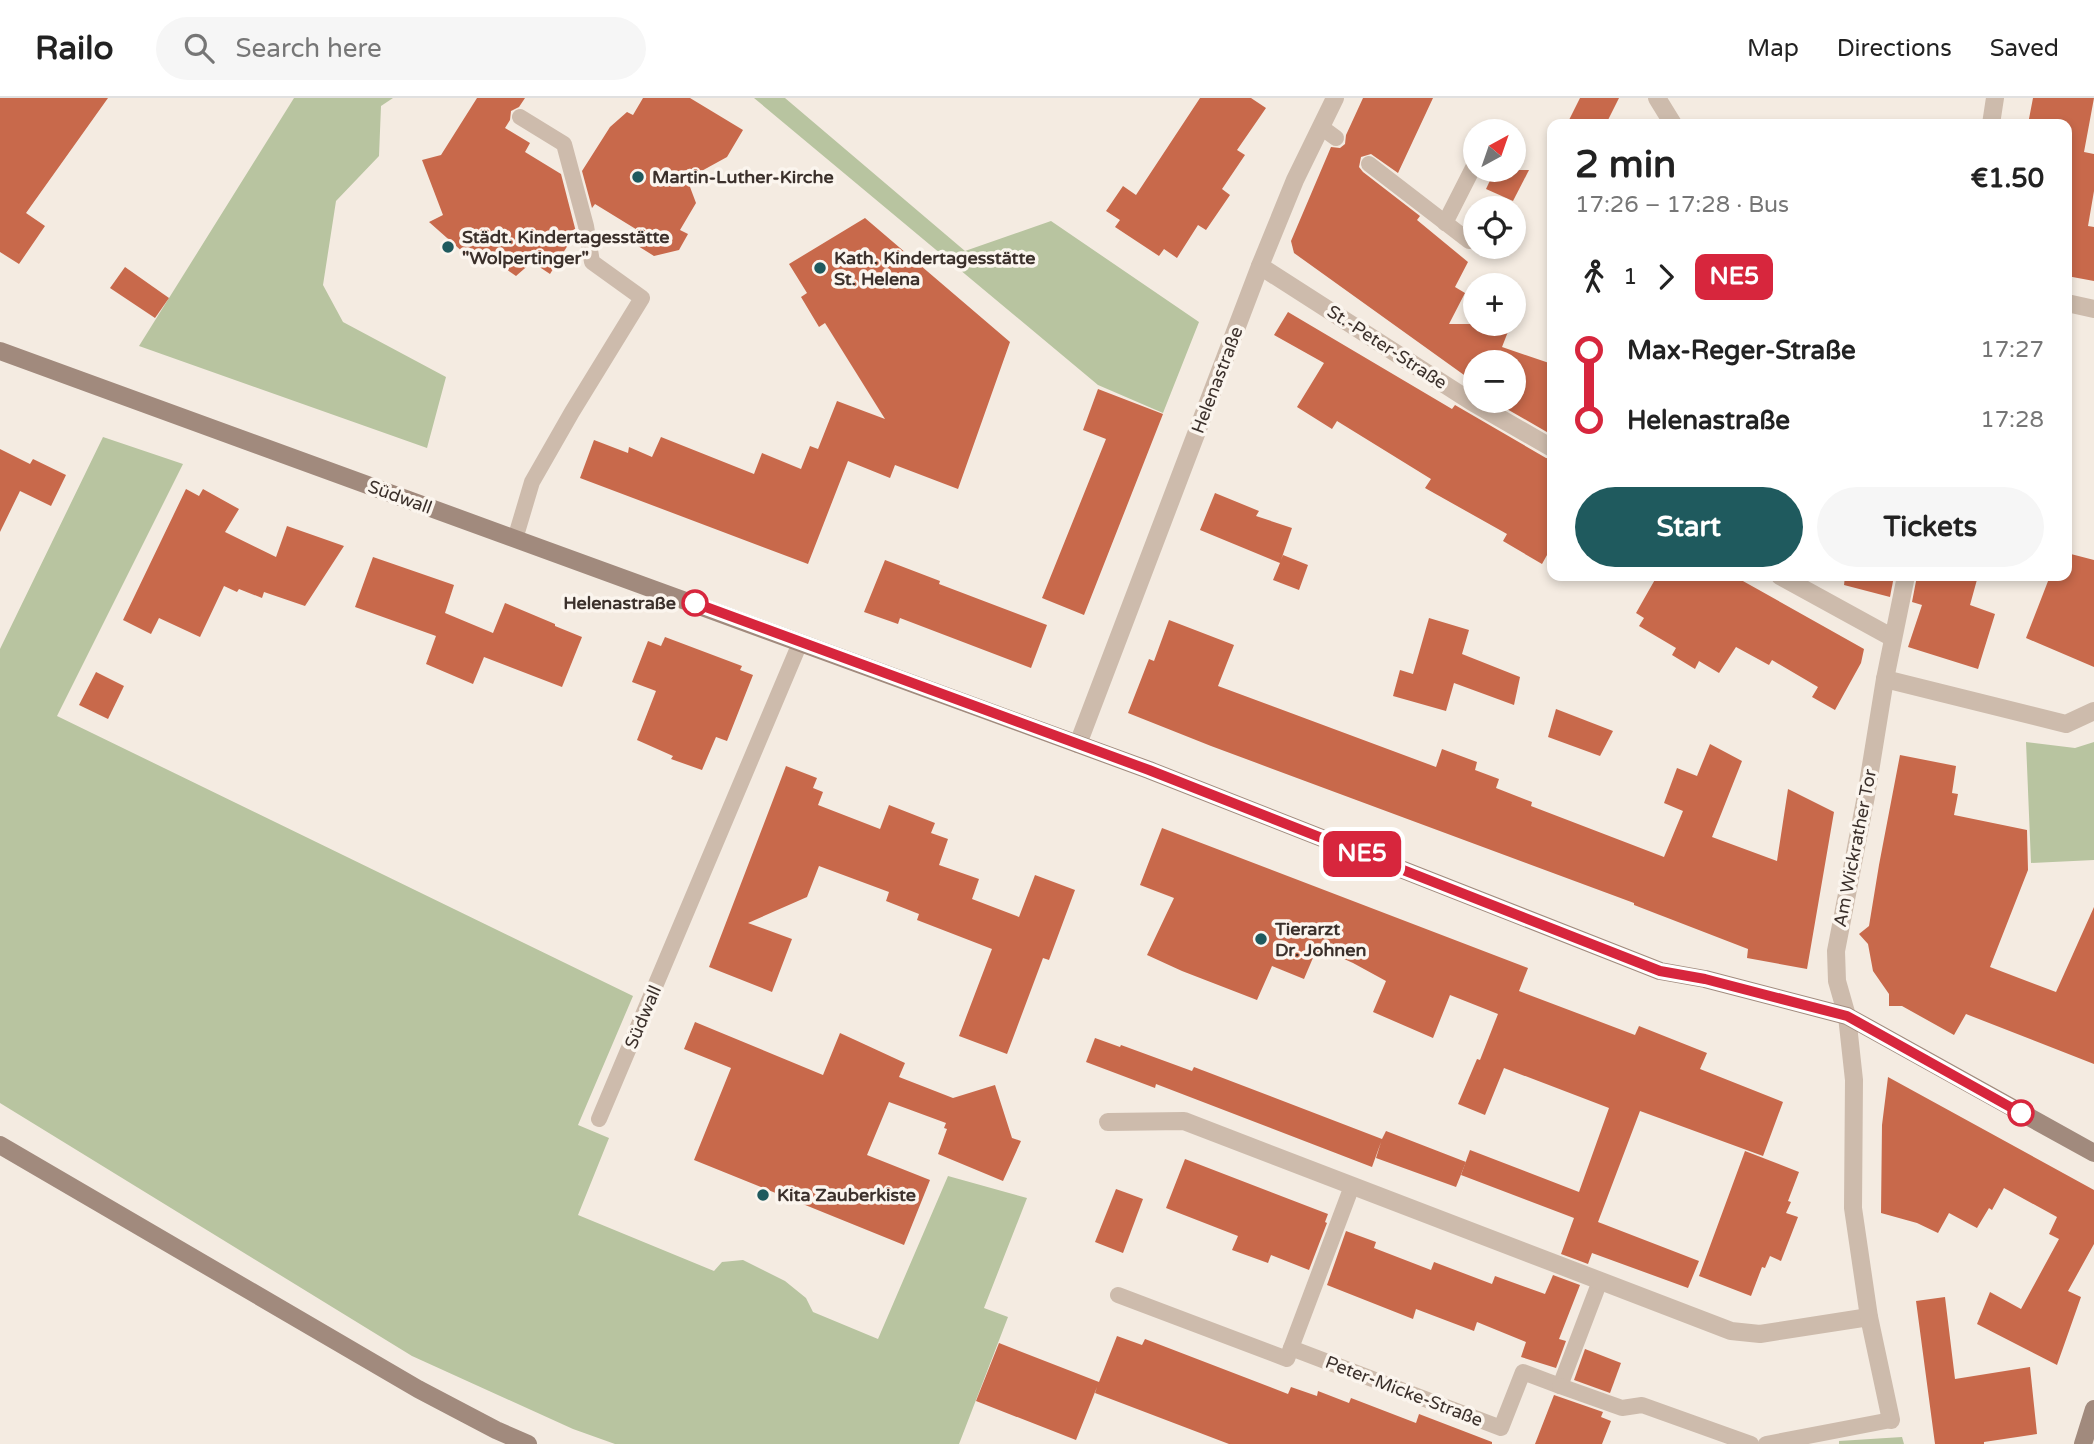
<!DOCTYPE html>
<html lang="en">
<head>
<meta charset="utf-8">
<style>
	:root { --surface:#fff; --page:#f6f6f6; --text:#222; --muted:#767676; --line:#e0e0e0; --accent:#1f5a5e }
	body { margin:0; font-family:"Varela Round",sans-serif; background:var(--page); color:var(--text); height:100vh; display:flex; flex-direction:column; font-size:26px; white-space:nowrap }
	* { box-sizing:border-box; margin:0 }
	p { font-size:23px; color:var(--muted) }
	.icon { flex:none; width:38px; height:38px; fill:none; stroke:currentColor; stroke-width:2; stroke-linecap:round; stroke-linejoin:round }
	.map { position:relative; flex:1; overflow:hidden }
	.drawer { position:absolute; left:1547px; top:21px; width:525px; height:462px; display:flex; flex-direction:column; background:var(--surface); border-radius:14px; box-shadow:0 4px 10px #0003 }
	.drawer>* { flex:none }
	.badge { padding:0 14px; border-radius:10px; font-size:24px; line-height:46px }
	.needle { width:46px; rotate:40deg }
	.fabs { position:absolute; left:1463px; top:21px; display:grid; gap:14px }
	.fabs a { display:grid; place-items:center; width:63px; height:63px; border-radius:50%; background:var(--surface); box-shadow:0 4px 10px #0003; font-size:35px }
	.map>.badge { position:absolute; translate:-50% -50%; box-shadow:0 0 0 4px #fff }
	.legs { display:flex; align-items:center; gap:10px; height:77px; padding:0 28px; font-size:23px }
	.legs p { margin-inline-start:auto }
	.overview { display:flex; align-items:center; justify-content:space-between; height:119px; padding:0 28px }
	h1 { font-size:38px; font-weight:700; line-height:52px }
	.cta { display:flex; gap:14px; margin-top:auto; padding:14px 28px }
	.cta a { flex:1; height:80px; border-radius:42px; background:var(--accent); color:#fff; font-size:28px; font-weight:700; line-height:80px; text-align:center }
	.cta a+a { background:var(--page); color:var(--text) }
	ul { padding:0 28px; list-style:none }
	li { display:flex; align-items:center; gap:24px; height:70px; font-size:26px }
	li i { display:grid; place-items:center; width:10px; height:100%; margin:0 9px; background:currentColor }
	li i::after { content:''; width:18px; height:18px; margin:-9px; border:5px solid; border-radius:50%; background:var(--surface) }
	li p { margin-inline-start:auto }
	li:first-child i { background:linear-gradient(#0000 50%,currentColor 0) }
	li:last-child i { background:linear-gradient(currentColor 50%,#0000 0) }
	header { display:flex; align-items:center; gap:42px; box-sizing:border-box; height:98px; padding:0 35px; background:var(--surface); border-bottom:2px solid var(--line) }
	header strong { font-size:33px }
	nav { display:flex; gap:38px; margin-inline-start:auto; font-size:24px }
	.search { width:490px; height:63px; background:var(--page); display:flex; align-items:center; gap:18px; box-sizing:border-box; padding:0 24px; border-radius:38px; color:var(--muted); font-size:26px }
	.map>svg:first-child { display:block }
	.green { fill:#b8c4a0 }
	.building { fill:#c8694b }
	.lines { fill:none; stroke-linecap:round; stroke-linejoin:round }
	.lane { stroke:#cdbbac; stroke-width:16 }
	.street { stroke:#cdbbac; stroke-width:18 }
	.secondary { stroke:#a18a7d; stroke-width:18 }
	.line-1-casing { stroke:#fff; stroke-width:16 }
	.line-1 { stroke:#d7263d; stroke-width:10 }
	.poi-dot { fill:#1f5a5e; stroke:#fbf5ee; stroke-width:2.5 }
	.stop-1-dot { fill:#fff; stroke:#d7263d; stroke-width:3.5 }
	.labels { text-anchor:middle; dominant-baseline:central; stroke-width:7; stroke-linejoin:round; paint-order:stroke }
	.poi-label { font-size:18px; font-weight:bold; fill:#3b302b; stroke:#fbf5ee; text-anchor:start }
	.street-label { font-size:18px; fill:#3b302b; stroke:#fbf5ee }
	.stop-label { font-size:18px; font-weight:bold; fill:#3b302b; stroke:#fbf5ee; text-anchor:end }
</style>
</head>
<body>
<header>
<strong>Railo</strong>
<div class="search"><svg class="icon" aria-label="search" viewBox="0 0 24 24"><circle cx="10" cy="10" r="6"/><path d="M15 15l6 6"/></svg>Search here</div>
<nav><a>Map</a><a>Directions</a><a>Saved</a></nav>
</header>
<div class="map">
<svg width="2094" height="1346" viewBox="0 0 2094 1346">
	<rect width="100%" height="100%" fill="#f4ebe1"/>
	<!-- green -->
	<g class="green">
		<polygon points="294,0 393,0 381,8 379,58 336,103 323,187 343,224 446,279 427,350 139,248"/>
		<polygon points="754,0 785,0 965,153 1051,123 1199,224 1163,315 1098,287"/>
		<polygon points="103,339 183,366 57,618 633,898 578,1027 609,1040 578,1117 714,1173 722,1164 743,1162 785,1183 806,1200 813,1214 878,1241 948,1078 1027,1100 984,1210 1008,1219 959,1346 615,1346 573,1331 412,1258 0,1005 0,551"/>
		<polygon points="2026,644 2075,650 2094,644 2094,762 2031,765"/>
		<polygon points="1902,1339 1904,1346 1839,1346 1839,1343"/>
	</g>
	<!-- building -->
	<g class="building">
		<polygon points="0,0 108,0 26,115 45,128 19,166 0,154"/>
		<polygon points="477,0 525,0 519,9 511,13 510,22 505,30 530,45 525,54 561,76 576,134 550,176 532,164 516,178 483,155 473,163 429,124 443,117 422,62 441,57"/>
		<polygon points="643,0 690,0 743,32 727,59 687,81 696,105 680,132 688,136 679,152 654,158 638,148 640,144 635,139 639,133 595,106 592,110 582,73 610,29 627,14 633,17"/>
		<polygon points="1200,0 1251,0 1266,10 1237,52 1245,57 1222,91 1230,97 1206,132 1198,127 1177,160 1164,151 1159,158 1115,129 1120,122 1106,113 1123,88 1136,97"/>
		<polygon points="1363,0 1433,0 1398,75 1371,56 1361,59 1359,69 1363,74 1420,118 1417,122 1468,164 1455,189 1465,195 1449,226 1511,226 1502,249 1552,266 1552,337 1493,303 1514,303 1514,264 1475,264 1475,293 1468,288 1471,282 1294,155 1291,143 1331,49 1340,50 1345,46 1346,37"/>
		<polygon points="1580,0 1619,0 1606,26 1567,26"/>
		<polygon points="2033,0 2094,0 2084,54 2094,56 2094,93 2088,128 2094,129 2094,183 2067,178 2067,26 2028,26"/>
		<polygon points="1495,72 1529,72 1513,103 1486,91"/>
		<polygon points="865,120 1010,244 958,391 895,367 890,380 848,363 808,466 580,380 594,342 628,355 629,349 652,359 661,339 754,376 762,355 801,371 810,348 818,351 837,303 885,321 825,225 819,229 801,199 807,195 789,166"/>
		<polygon points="125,169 169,200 155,220 110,190"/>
		<polygon points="1288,214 1452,311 1455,307 1546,360 1552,361 1552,448 1542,466 1503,443 1507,436 1425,390 1431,381 1337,323 1332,331 1297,309 1324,265 1274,237"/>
		<polygon points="1098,291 1163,316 1084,517 1042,500 1106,341 1083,332"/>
		<polygon points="0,351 30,366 33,361 66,377 51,408 20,393 0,434"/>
		<polygon points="186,391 199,398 203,391 239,411 225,434 276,459 287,428 344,448 305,508 264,494 262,500 239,491 237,494 224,488 200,539 159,520 151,536 123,522"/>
		<polygon points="1215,395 1259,413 1256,418 1292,430 1281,462 1283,457 1308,467 1299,492 1273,482 1280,465 1200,432"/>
		<polygon points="2067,455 2094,462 2094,569 2026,540 2050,478 2067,478"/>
		<polygon points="373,459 454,487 445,515 493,535 505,505 555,526 555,528 582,539 562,589 484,559 473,586 426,566 436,538 355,509"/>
		<polygon points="885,462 940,483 939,486 1047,527 1031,570 900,520 898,526 864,514"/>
		<polygon points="1657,478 1734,478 1864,551 1861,565 1835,612 1812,599 1818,589 1772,562 1769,567 1736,549 1719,575 1699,563 1695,571 1672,557 1676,550 1639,528 1644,520 1636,515"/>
		<polygon points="1845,478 1894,478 1890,499 1844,487"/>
		<polygon points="1917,478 1978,478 1970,507 1995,516 1978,571 1908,549 1922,507 1912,504"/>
		<polygon points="1429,520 1469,532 1462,556 1520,579 1514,607 1454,585 1446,613 1393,598 1400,572 1413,576"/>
		<polygon points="1169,522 1234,547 1218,588 1436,669 1442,651 1477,664 1475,672 1499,681 1496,690 1532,704 1531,708 1664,759 1683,713 1664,705 1677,670 1697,678 1710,646 1742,663 1712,739 1777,763 1788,691 1834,714 1807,871 1747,860 1748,851 1634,807 1634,805 1211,648 1128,615 1149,561 1154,563"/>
		<polygon points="665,539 742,568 740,572 753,577 727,643 716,639 702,672 671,661 673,658 637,642 656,593 632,584 648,543 661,548"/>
		<polygon points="96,574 124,588 108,621 79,607"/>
		<polygon points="1556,611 1613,633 1600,658 1548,639"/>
		<polygon points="1900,657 1956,668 1952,695 1958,696 1954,717 2027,732 2028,772 1990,869 2056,894 2094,809 2094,966 1966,916 1954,937 1902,908 1889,908 1889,896 1873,873 1868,846 1859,836 1869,828 1879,767"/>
		<polygon points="786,668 817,680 813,690 823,694 818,707 880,731 889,707 935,725 931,735 948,741 939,767 979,781 972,801 1019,819 1035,777 1075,792 1049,862 1043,860 1007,956 959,938 992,851 917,822 919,816 886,803 889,794 819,768 807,799 748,825 792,841 772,894 709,869"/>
		<polygon points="1162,730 1528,870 1519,893 1635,937 1639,928 1707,955 1700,971 1783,1004 1763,1058 1640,1013 1598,1124 1699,1163 1688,1190 1592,1155 1588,1166 1561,1156 1574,1120 1461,1077 1470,1052 1579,1094 1609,1010 1504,970 1485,1017 1458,1006 1477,961 1480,962 1498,916 1450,897 1433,940 1373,914 1386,883 1353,865 1324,852 1321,858 1315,855 1304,881 1272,868 1257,902 1182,873 1147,857 1174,800 1140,787"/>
		<polygon points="695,924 823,977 840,935 905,965 899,979 953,1000 995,987 1012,1040 1021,1043 1003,1083 938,1056 947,1031 944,1030 946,1025 889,1004 867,1057 930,1082 904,1147 694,1062 731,970 684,951"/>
		<polygon points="1095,940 1120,949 1121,947 1192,973 1194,969 1382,1041 1386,1033 1466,1064 1456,1089 1376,1060 1381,1044 1372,1069 1156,986 1155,990 1086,964"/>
		<polygon points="1888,979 2094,1092 2094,1146 2068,1193 2081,1199 2057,1267 1977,1226 1990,1194 2021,1211 2059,1141 2049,1136 2057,1119 2004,1090 1992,1112 1989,1110 1977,1130 1949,1115 1938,1135 1917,1125 1881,1115 1882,1027"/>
		<polygon points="1745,1053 1799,1074 1788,1103 1791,1104 1786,1115 1798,1119 1781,1163 1770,1158 1765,1170 1762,1169 1751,1198 1699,1178"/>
		<polygon points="1185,1061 1328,1116 1325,1124 1327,1125 1309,1172 1271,1157 1268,1165 1232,1152 1238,1138 1166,1110"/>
		<polygon points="1116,1091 1143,1101 1123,1155 1095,1144"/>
		<polygon points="1346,1133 1376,1144 1374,1150 1431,1172 1434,1164 1492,1186 1495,1178 1545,1196 1553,1177 1580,1187 1559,1241 1566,1243 1556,1270 1521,1259 1526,1244 1477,1224 1474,1233 1416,1211 1413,1221 1327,1187"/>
		<polygon points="1945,1199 1955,1281 2030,1269 2037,1336 1984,1344 1984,1346 1935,1346 1916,1203"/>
		<polygon points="1117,1238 1142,1247 1145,1241 1288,1296 1291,1289 1317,1298 1318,1293 1349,1305 1351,1300 1416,1325 1419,1316 1492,1344 1492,1346 1229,1346 1095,1295 1097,1289 1076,1342 976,1303 999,1245 1099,1284"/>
		<polygon points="1585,1251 1621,1265 1610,1295 1574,1282"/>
		<polygon points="1554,1297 1603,1314 1601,1319 1611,1323 1602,1346 1535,1346"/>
	</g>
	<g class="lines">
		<!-- lane -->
		<g class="lane">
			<polyline points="1321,29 1336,40"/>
			<polyline points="1492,33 1493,31"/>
			<polyline points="1369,66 1469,143"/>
			<polyline points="1445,125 1475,66"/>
			<polyline points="515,441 532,384 572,314 642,200 592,164 586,128 564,46 520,19"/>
			<polyline points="599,1021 800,545"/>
			<polyline points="1118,1197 1287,1261 1291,1250 1501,1330 1523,1274 1560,1288 1600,1183"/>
			<polyline points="1291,1250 1352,1088"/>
			<polyline points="1560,1288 1622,1310 1642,1307 1751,1346"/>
			<polyline points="1766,1346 1891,1322"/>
		</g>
		<!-- street -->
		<g class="street">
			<polyline points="1657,0 1673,26"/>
			<polyline points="1991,26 1995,0"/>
			<polyline points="1260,168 1472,304 1552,350"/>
			<polyline points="2067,205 2094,211"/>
			<polyline points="1780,478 1893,540"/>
			<polyline points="1885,581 2066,626 2094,613"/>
			<polyline points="1078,646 1260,168 1295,82 1335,0"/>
			<polyline points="1108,1024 1184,1023 1731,1233 1760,1236 1869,1219"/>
			<polyline points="1891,1322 1869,1219 1853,1110 1854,982 1847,918 1837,883 1836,853 1866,698 1885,581 1906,478"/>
		</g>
		<!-- secondary -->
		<g class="secondary">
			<polyline points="0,253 1149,672 1660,873 1705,881 1847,918 2094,1055"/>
			<polyline points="0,1047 418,1291 496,1332 528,1346"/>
			<polyline points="2083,1346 2094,1311"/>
		</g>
	</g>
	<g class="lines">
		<defs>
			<polyline id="line-1" points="695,505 1149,672 1660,873 1705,881 1847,918 2021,1015"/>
		</defs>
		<!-- line-1 casing -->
		<use href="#line-1" class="line-1-casing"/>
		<!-- line-1 -->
		<use href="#line-1" class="line-1"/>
	</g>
	<!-- markers -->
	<g class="poi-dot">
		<circle cx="638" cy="79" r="7"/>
		<circle cx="448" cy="149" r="7"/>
		<circle cx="820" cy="170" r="7"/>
		<circle cx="1261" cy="841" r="7"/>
		<circle cx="763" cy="1097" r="7"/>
	</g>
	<g class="stop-1-dot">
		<circle cx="695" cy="505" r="12"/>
		<circle cx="2021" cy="1015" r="12"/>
	</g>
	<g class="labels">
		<!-- poi labels -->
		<g class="poi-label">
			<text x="652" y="79">Martin-Luther-Kirche</text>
			<text x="462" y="139">Städt. Kindertagesstätte<tspan x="462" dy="21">"Wolpertinger"</tspan></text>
			<text x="834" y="160">Kath. Kindertagesstätte<tspan x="834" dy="21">St. Helena</tspan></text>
			<text x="1275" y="831">Tierarzt<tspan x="1275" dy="21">Dr. Johnen</tspan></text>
			<text x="777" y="1097">Kita Zauberkiste</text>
		</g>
		<!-- street labels -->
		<g class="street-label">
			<text transform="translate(1387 249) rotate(33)">St.-Peter-Straße</text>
			<text transform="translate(1217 282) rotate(-69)">Helenastraße</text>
			<text transform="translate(400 399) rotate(20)">Südwall</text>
			<text transform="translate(1855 750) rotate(-79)">Am Wickrather Tor</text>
			<text transform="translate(643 919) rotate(-67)">Südwall</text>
			<text transform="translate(1404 1293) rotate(21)">Peter-Micke-Straße</text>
		</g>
		<!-- stop labels -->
		<g class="stop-label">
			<text x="676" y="505">Helenastraße</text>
		</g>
	</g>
</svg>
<div class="fabs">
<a><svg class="needle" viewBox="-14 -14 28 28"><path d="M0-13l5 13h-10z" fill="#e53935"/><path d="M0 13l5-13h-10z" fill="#767676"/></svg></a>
<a><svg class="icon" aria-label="locate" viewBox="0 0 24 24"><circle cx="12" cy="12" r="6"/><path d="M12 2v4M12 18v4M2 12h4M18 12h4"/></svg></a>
<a>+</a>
<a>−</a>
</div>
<b class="badge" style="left:1362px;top:756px;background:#d7263d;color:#fff">NE5</b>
<section class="drawer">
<div class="overview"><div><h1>2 min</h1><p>17:26 – 17:28 · Bus</p></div><b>€1.50</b></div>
<div class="legs"><svg class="icon" aria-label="walk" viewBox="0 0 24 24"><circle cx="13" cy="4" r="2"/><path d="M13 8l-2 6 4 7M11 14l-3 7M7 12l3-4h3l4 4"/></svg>1<svg class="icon" aria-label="forward" viewBox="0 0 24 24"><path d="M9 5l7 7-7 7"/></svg><b class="badge" style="background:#d7263d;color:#fff">NE5</b></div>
<ul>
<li><i style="color:#d7263d"></i><b>Max-Reger-Straße</b><p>17:27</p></li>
<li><i style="color:#d7263d"></i><b>Helenastraße</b><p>17:28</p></li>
</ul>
<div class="cta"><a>Start</a><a>Tickets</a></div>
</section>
</div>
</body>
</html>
